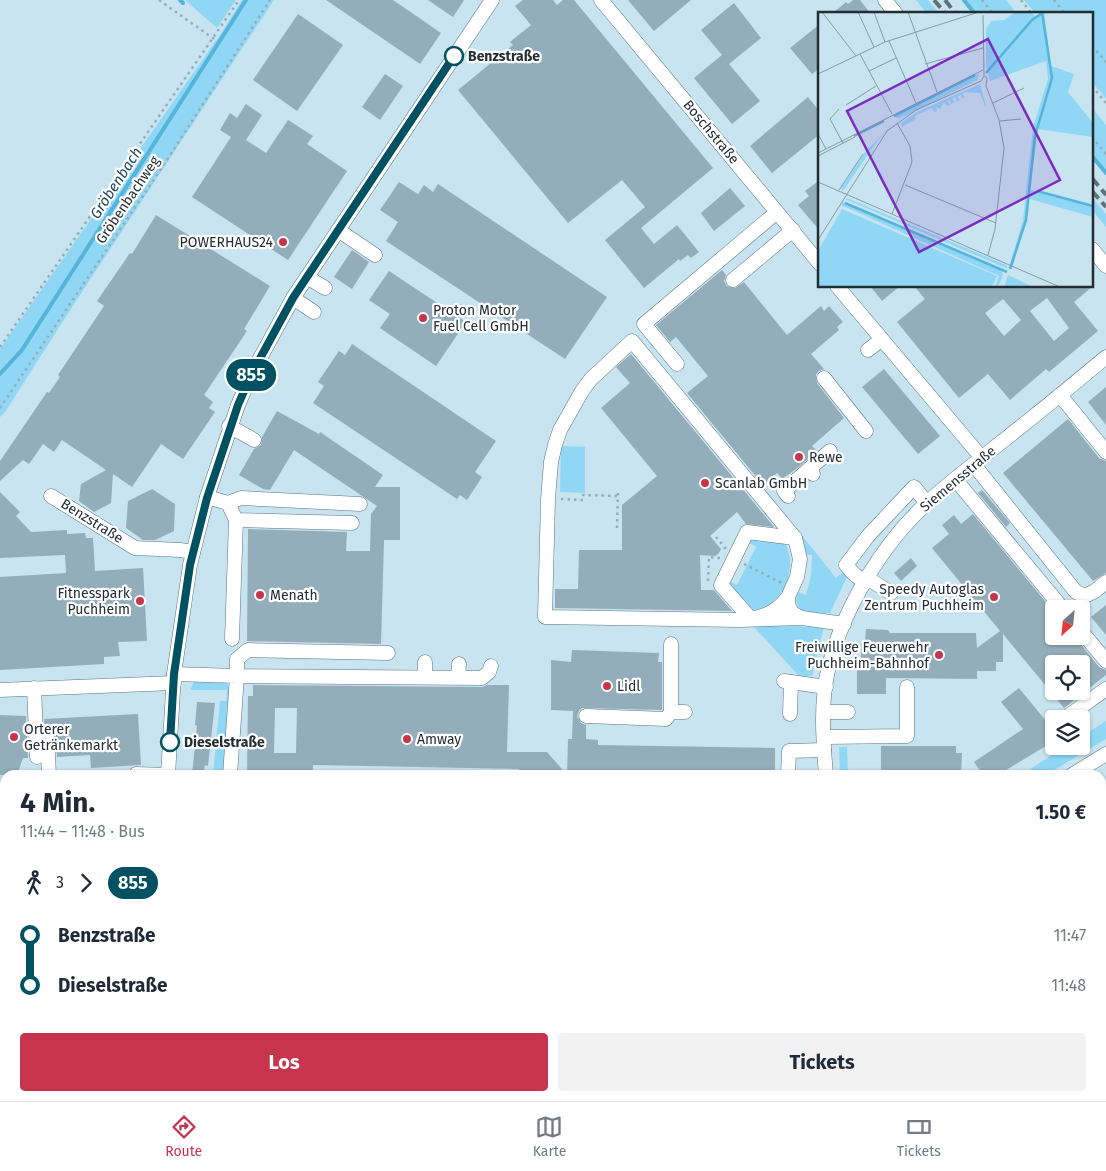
<!DOCTYPE html>
<html lang="de">
<head>
<meta charset="utf-8">
<style>
	:root { --surface:#fff; --page:#f2f2f3; --text:#1f2937; --muted:#747a83; --line:#e0e1e3; --accent:#c6354b }
	body { margin:0; font-family:"Fira Sans",sans-serif; background:var(--page); color:var(--text); height:100vh; display:flex; flex-direction:column; font-size:19px; white-space:nowrap }
	* { box-sizing:border-box; margin:0 }
	p { font-size:16px; color:var(--muted) }
	.icon { flex:none; width:28px; height:28px; fill:none; stroke:currentColor; stroke-width:2; stroke-linecap:round; stroke-linejoin:round }
	.map { position:relative; flex:1; overflow:hidden }
	.sheet { position:absolute; left:0px; top:770px; width:1106px; height:331px; display:flex; flex-direction:column; background:var(--surface); border-radius:15px 15px 0 0; box-shadow:0 1px 4px #0004 }
	.sheet>* { flex:none }
	.badge { padding:0 10px; border-radius:16px; font-size:18px; line-height:32px }
	.needle { width:32px; rotate:207deg }
	.buttons { position:absolute; left:1045px; top:600px; display:grid; gap:10px }
	.buttons a { display:grid; place-items:center; width:45px; height:45px; border-radius:5px; background:var(--surface); box-shadow:0 1px 4px #0004; font-size:25px }
	.map>.badge { position:absolute; translate:-50% -50%; box-shadow:0 0 0 2px #fff }
	.legs { display:flex; align-items:center; gap:8px; height:55px; padding:0 20px; font-size:16px }
	.legs p { margin-inline-start:auto }
	.summary { display:flex; align-items:center; justify-content:space-between; height:85px; padding:0 20px }
	h1 { font-size:28px; font-weight:700; line-height:38px }
	.button { display:flex; gap:10px; margin-top:auto; padding:10px 20px }
	.button a { flex:1; height:58px; border-radius:5px; background:var(--accent); color:#fff; font-size:20px; font-weight:700; line-height:58px; text-align:center }
	.button a+a { background:var(--page); color:var(--text) }
	ul { padding:0 20px; list-style:none }
	li { display:flex; align-items:center; gap:18px; height:50px; font-size:19px }
	li i { display:grid; place-items:center; width:8px; height:100%; margin:0 6px; background:currentColor }
	li i::after { content:''; width:12px; height:12px; margin:-6px; border:4px solid; border-radius:50%; background:var(--surface) }
	li p { margin-inline-start:auto }
	li:first-child i { background:linear-gradient(#0000 50%,currentColor 0) }
	li:last-child i { background:linear-gradient(currentColor 50%,#0000 0) }
	.tabs { display:flex; justify-content:space-around; align-items:center; height:70px; border-top:1px solid var(--line); background:var(--surface); font-size:14px; color:var(--muted) }
	.tabs a { display:grid; justify-items:center; gap:2px }
	.tabs .active { color:var(--accent) }
	.map>svg:first-child { display:block }
	.green { fill:#90d7f6 }
	.lines { fill:none; stroke-linecap:round; stroke-linejoin:round }
	.stream { stroke:#55b4da; stroke-width:4 }
	.building { fill:#93aeba; fill-rule:evenodd }
	.minor-casing { stroke:#5a737e; stroke-width:15 }
	.path { stroke:#96acb6; stroke-width:2.5; stroke-dasharray:2.5 4; stroke-linecap:butt }
	.minor { stroke:#fff; stroke-width:14 }
	.rail { stroke:#607279; stroke-width:4; stroke-dasharray:10 5; stroke-linecap:butt }
	.line-1-casing { stroke:#fff; stroke-width:11 }
	.line-1 { stroke:#005262; stroke-width:8 }
	.stop-1-dot { fill:#fff; stroke:#005262; stroke-width:2.5 }
	.poi-dot { fill:#c6354b; stroke:#fff; stroke-width:2 }
	.labels { text-anchor:middle; dominant-baseline:central; stroke-width:4.5; stroke-linejoin:round; paint-order:stroke }
	.stop-label { font-size:14px; font-weight:bold; fill:#232e32; stroke:#fff; text-anchor:start }
	.street-label { font-size:14px; fill:#232e32; stroke:#fff }
	.poi-label { font-size:14px; fill:#232e32; stroke:#fff; text-anchor:start }
	.water-label { font-size:15px; font-style:italic; fill:#234c5d; stroke:#fff }
	.inset-river { fill:none; stroke:#55b4da; stroke-width:2.5 }
	.inset-road { fill:none; stroke:#869ba4; stroke-width:1 }
	.view { fill:#7b2cbf; fill-opacity:0.15; stroke:#7b2cbf; stroke-width:2.5 }
	.inset-edge { fill:none; stroke:#232e32; stroke-width:2.5 }
</style>
</head>
<body>
<div class="map">
<svg width="1106" height="1101" viewBox="0 0 1106 1101">
	<rect width="100%" height="100%" fill="#c8e4f0"/>
	<!-- green -->
	<g class="green">
		<polygon points="185,0 236,0 217,28"/>
		<polygon points="242,0 274,0 74,304 5,412 0,417 0,349 222,32"/>
		<polygon points="916,0 928,0 940,14 927,14"/>
		<polygon points="961,0 1006,0 1017,14 973,14"/>
		<polygon points="1024,0 1106,0 1106,99 1092,82 1092,14 1036,14"/>
		<polygon points="1092,108 1106,125 1106,173 1092,157"/>
		<polygon points="1092,197 1106,214 1106,227 1092,210"/>
		<polygon points="561,446 585,447 585,493 560,492"/>
		<path d="M792,523l44,55 8,-7 3,6 -17,36c-16,0 -40,4 -32,-21l8,3 5,-20 1,-20 -9,-1 -14,-29z"/>
		<path d="M753,539l32,4c12,22 2,53 -20,64 -3,2 -7,4 -11,4 -9,-2 -19,-17 -26,-23l1,-7 8,4 19,-38 -8,-5z"/>
		<polygon points="752,625 824,627 812,676 800,677"/>
		<polygon points="194,682 226,683 233,691 224,775 213,775 220,701 226,701 227,690 190,690"/>
		<polygon points="1106,721 1106,739 1046,775 1021,775 1066,746 1081,746 1081,737"/>
		<polygon points="839,747 847,747 848,775 840,775"/>
		<polygon points="0,818 5,818 5,1096 23,1096 20,1101 0,1101"/>
	</g>
	<g class="lines">
		<!-- stream -->
		<g class="stream">
			<polyline points="180,0 183,3"/>
			<polyline points="964,0 975,14"/>
			<polyline points="1092,156 1106,173"/>
			<polyline points="0,374 22,350 246,0"/>
			<polyline points="1101,917 1106,917"/>
			<polyline points="0,934 5,931"/>
		</g>
	</g>
	<!-- building -->
	<g class="building">
		<polygon points="326,0 393,0 441,33 420,64"/>
		<polygon points="428,0 464,0 453,17"/>
		<polygon points="523,0 553,0 557,5 563,0 574,0 713,168 641,228 654,244 677,225 699,252 691,258 688,255 680,261 679,259 644,288 605,240 645,207 622,180 568,223 458,90 513,45 510,42 531,25 515,6"/>
		<polygon points="628,0 691,0 654,31"/>
		<polygon points="853,0 860,0 871,14 832,14 846,2 848,4"/>
		<polygon points="734,3 761,38 729,64 760,101 732,124 694,78 722,55 701,30"/>
		<polygon points="298,14 343,45 297,111 253,80"/>
		<polygon points="820,24 820,68 812,74 790,48"/>
		<polygon points="385,74 403,86 380,120 362,107"/>
		<polygon points="808,97 820,112 820,134 772,173 750,146"/>
		<polygon points="246,104 262,115 246,140 266,153 288,120 313,136 307,144 347,171 288,260 192,197 231,137 220,130 230,113 237,118"/>
		<polygon points="820,180 820,231 798,205 809,196 805,191"/>
		<polygon points="399,182 418,194 424,185 433,192 438,184 607,297 565,359 386,241 398,222 380,210"/>
		<polygon points="730,188 745,206 714,231 701,213"/>
		<polygon points="156,215 270,286 244,329 247,331 204,395 213,402 209,408 215,412 183,459 161,444 132,487 113,474 111,503 94,512 79,501 81,484 106,470 62,440 54,452 43,444 29,464 23,460 0,481 0,461 47,392 49,393 60,377 58,375 104,306 97,301 130,253 132,254"/>
		<polygon points="352,250 369,262 352,289 334,277"/>
		<polygon points="722,270 726,275 724,281 727,286 735,288 744,282 787,335 821,306 824,311 829,306 843,322 837,327 839,330 811,354 824,369 819,371 816,374 817,383 844,418 812,446 817,451 796,469 782,479 777,473 763,485 687,393 708,376 676,337 670,342 656,325"/>
		<polygon points="389,271 466,322 436,366 380,328 390,314 369,300"/>
		<polygon points="870,286 900,286 882,301"/>
		<path d="M914,286h179l-19,16 24,29 -49,41 -3,-3 -36,31 -22,-26 -29,24 -62,-76 28,-23zM1047,298l22,30 -15,13 -24,-30zM1003,299l18,21 -17,16 -19,-23z"/>
		<polygon points="352,344 496,441 475,472 482,477 467,500 460,495 457,499 313,403 324,386 318,382 339,351 345,355"/>
		<polygon points="631,354 774,527 746,524 737,512 710,536 721,549 719,553 715,556 700,555 701,590 714,590 732,611 555,608 555,589 578,589 579,550 622,550 622,505 657,476 601,408 630,383 616,367"/>
		<polygon points="884,369 940,436 918,454 862,387"/>
		<polygon points="1106,387 1106,425 1088,402"/>
		<polygon points="277,411 319,434 320,432 383,475 375,487 400,487 400,540 384,540 381,644 247,641 248,529 347,532 346,551 370,551 371,514 377,506 294,450 270,490 263,489 239,475 254,449 261,445 262,437"/>
		<polygon points="1068,419 1099,458 1106,461 1106,573 1093,581 1003,473"/>
		<polygon points="152,489 175,504 174,531 155,540 143,540 126,528 128,501"/>
		<polygon points="982,490 1010,523 1006,527 978,493"/>
		<polygon points="0,492 20,512 16,516 31,532 67,530 67,534 85,533 86,538 93,538 95,571 143,568 147,641 118,642 120,656 104,657 104,664 0,670 0,577 66,573 65,555 0,558"/>
		<path d="M973,514l81,98v24h20l25,31 7,3v5l-42,33 -61,-74v28h-7v9h-19v8l-91,-1v16h-29v-26h4v-25h4l1,-14 22,1 2,3h86l1,15 23,-17 -68,-83 17,-14 -7,-9 12,-10 7,9zM1054,664h27v27h-27z"/>
		<polygon points="911,558 917,566 901,581 894,573"/>
		<polygon points="1106,605 1106,635 1091,617"/>
		<polygon points="572,650 659,653 658,662 662,662 662,710 582,708 579,711 577,716 581,723 586,725 586,739 598,740 598,745 775,748 775,775 567,775 568,739 572,739 573,711 551,710 551,660 571,662"/>
		<path d="M253,685l229,2 5,-2h22l-2,67h40l20,23h-48v-6l-206,-4v10h-66l1,-79h5zM275,708h22l-1,45h-22z"/>
		<polygon points="1019,688 1054,731 1054,741 998,775 983,775 974,762 1023,729 1001,702"/>
		<polygon points="197,702 215,703 208,766 205,765 203,775 192,775 197,726 195,725"/>
		<polygon points="138,714 141,765 91,768 90,755 57,757 55,732 51,728 44,728 44,719"/>
		<polygon points="0,715 26,716 28,758 23,758 17,775 0,775"/>
		<polygon points="881,746 956,746 956,753 962,753 961,775 881,775"/>
	</g>
	<g class="lines">
		<defs>
			<g id="minor">
				<polyline points="601,0 820,264"/>
				<polyline points="885,0 896,14"/>
				<polyline points="338,230 375,255"/>
				<polyline points="1092,249 1106,266"/>
				<polyline points="307,277 325,288"/>
				<polyline points="733,280 793,230"/>
				<polyline points="837,286 982,458"/>
				<polyline points="293,298 314,312"/>
				<polyline points="868,350 881,340"/>
				<polyline points="677,364 644,324 777,212"/>
				<polyline points="252,373 265,381"/>
				<polyline points="824,378 866,431"/>
				<polyline points="1060,395 1106,452"/>
				<polyline points="229,426 254,440"/>
				<polyline points="974,465 1076,592 1085,596 1095,591 1106,582"/>
				<polyline points="809,469 830,451"/>
				<polyline points="955,479 1063,609"/>
				<polyline points="51,496 135,548 180,550 193,552"/>
				<polyline points="788,496 784,491 809,469 813,474"/>
				<polyline points="207,497 228,503 236,520 352,523"/>
				<polyline points="228,503 241,498 360,504"/>
				<polyline points="867,578 891,593"/>
				<polyline points="865,582 855,575 846,565 868,536 914,487 927,503"/>
				<path d="M788,597c-10,13 -21,19 -37,22l-30,-34 26,-53 48,6"/>
				<polyline points="802,618 740,620 545,617 548,499 551,462 555,445 560,430 582,391 591,379 632,341 795,538 800,559 797,577 788,597 788,605 792,613 802,618 844,624"/>
				<polyline points="1081,631 1106,661"/>
				<polyline points="232,639 236,520"/>
				<polyline points="671,644 671,712 685,712"/>
				<polyline points="388,653 248,650 237,659 237,676 482,678 489,672 491,666"/>
				<polyline points="425,662 425,677"/>
				<polyline points="174,674 237,676 230,775"/>
				<polyline points="458,677 459,664"/>
				<polyline points="784,681 791,682 790,714"/>
				<polyline points="791,682 826,687"/>
				<polyline points="34,688 37,757"/>
				<polyline points="0,690 174,683"/>
				<polyline points="824,712 848,712"/>
				<polyline points="586,716 666,719 671,712"/>
				<polyline points="1064,719 1106,689"/>
				<polyline points="47,736 49,775"/>
				<polyline points="824,737 907,736 907,687"/>
				<polyline points="136,774 168,775"/>
				<polyline points="168,775 174,674 190,565 207,497 238,405 252,373 293,298 492,0"/>
				<polyline points="788,775 789,751 824,750"/>
				<path d="M826,775c-3,-35 -6,-75 3,-109 15,-59 54,-123 98,-163 21,-20 45,-37 67,-55 38,-30 75,-60 112,-91"/>
				<polyline points="1072,775 1106,754"/>
				<polyline points="1101,932 1106,932"/>
				<polyline points="180,1096 196,1101"/>
				<polyline points="42,1101 44,1096"/>
				<polyline points="475,1101 475,1096"/>
				<polyline points="640,1101 640,1096"/>
				<polyline points="844,1101 844,1096"/>
			</g>
		</defs>
		<!-- minor casing -->
		<use href="#minor" class="minor-casing"/>
		<!-- path -->
		<g class="path">
			<polyline points="159,0 214,39"/>
			<polyline points="982,0 993,14"/>
			<polyline points="1021,0 1032,14"/>
			<polyline points="1054,0 1065,14"/>
			<polyline points="1092,46 1106,62"/>
			<polyline points="1092,86 1106,103"/>
			<polyline points="1092,137 1106,154"/>
			<polyline points="0,347 239,0"/>
			<polyline points="0,408 165,163 270,0"/>
			<polyline points="561,499 583,500 583,495 617,496"/>
			<polyline points="617,528 618,490"/>
			<polyline points="716,537 726,549"/>
			<polyline points="744,564 782,583"/>
			<polyline points="708,581 709,557 720,558"/>
			<polyline points="1101,785 1106,782"/>
			<polyline points="1101,907 1106,907"/>
			<polyline points="1101,985 1103,1003"/>
			<polyline points="1106,1080 1106,1081"/>
			<polyline points="945,1096 945,1101"/>
			<polyline points="1001,1096 1001,1101"/>
			<polyline points="1062,1096 1062,1101"/>
			<polyline points="99,1101 100,1096"/>
			<polyline points="248,1101 248,1096"/>
			<polyline points="313,1101 314,1096"/>
			<polyline points="402,1101 402,1096"/>
			<polyline points="746,1101 746,1096"/>
		</g>
		<!-- minor -->
		<use href="#minor" class="minor"/>
		<!-- rail -->
		<g class="rail">
			<polyline points="934,0 946,14"/>
			<polyline points="945,0 956,14"/>
			<polyline points="1092,178 1106,195"/>
			<polyline points="1092,191 1106,207"/>
		</g>
	</g>
	<g class="lines">
		<defs>
			<polyline id="line-1" points="170,742 174,674 190,565 207,498 238,405 252,373 293,298 454,56"/>
		</defs>
		<!-- line-1 casing -->
		<use href="#line-1" class="line-1-casing"/>
		<!-- line-1 -->
		<use href="#line-1" class="line-1"/>
	</g>
	<!-- markers -->
	<g class="stop-1-dot">
		<circle cx="454" cy="56" r="9"/>
		<circle cx="170" cy="742" r="9"/>
	</g>
	<g class="poi-dot">
		<circle cx="283" cy="242" r="5"/>
		<circle cx="423" cy="318" r="5"/>
		<circle cx="799" cy="457" r="5"/>
		<circle cx="705" cy="483" r="5"/>
		<circle cx="260" cy="595" r="5"/>
		<circle cx="994" cy="597" r="5"/>
		<circle cx="140" cy="601" r="5"/>
		<circle cx="939" cy="655" r="5"/>
		<circle cx="607" cy="686" r="5"/>
		<circle cx="14" cy="737" r="5"/>
		<circle cx="407" cy="739" r="5"/>
	</g>
	<g class="labels">
		<!-- stop labels -->
		<g class="stop-label">
			<text x="468" y="56">Benzstraße</text>
			<text x="184" y="742">Dieselstraße</text>
		</g>
		<!-- street labels -->
		<g class="street-label">
			<text transform="translate(711 132) rotate(50)">Boschstraße</text>
			<text transform="translate(128 200) rotate(-56)">Gröbenbachweg</text>
			<text transform="translate(958 479) rotate(-40)">Siemensstraße</text>
			<text transform="translate(92 521) rotate(32)">Benzstraße</text>
		</g>
		<!-- poi labels -->
		<g class="poi-label">
			<text x="273" y="242" text-anchor="end">POWERHAUS24</text>
			<text x="433" y="310">Proton Motor<tspan x="433" dy="16">Fuel Cell GmbH</tspan></text>
			<text x="809" y="457">Rewe</text>
			<text x="715" y="483">Scanlab GmbH</text>
			<text x="984" y="589" text-anchor="end">Speedy Autoglas<tspan x="984" dy="16">Zentrum Puchheim</tspan></text>
			<text x="130" y="593" text-anchor="end">Fitnesspark<tspan x="130" dy="16">Puchheim</tspan></text>
			<text x="270" y="595">Menath</text>
			<text x="929" y="647" text-anchor="end">Freiwillige Feuerwehr<tspan x="929" dy="16">Puchheim-Bahnhof</tspan></text>
			<text x="617" y="686">Lidl</text>
			<text x="24" y="729">Orterer<tspan x="24" dy="16">Getränkemarkt</tspan></text>
			<text x="417" y="739">Amway</text>
		</g>
		<!-- water labels -->
		<g class="water-label">
			<text transform="translate(116 183) rotate(-57)">Gröbenbach</text>
		</g>
	</g>
	<!-- overview -->
	<g transform="translate(818 12)">
		<rect width="275" height="275" fill="#c8e4f0"/>
		<path d="M197,0h16l4,4 9,-4 7,54 23,8 -6,18 25,31v14l-55,-8 -12,91 -13,45 -3,-1 13,-44 10,-93 15,-48 -2,-18 -56,20 -4,-15v-37l5,-8 13,-1zM162,61l-3,7 -78,39 -6,-3zM162,72l6,22 5,-1 -6,1 -5,-13 -14,-1 -4,2 3,3 -3,2 -1,-4 -4,1 3,4 -3,2 -2,-5 -3,2 3,3 -4,2 -1,-4 -3,1 3,4 -3,1 -3,-4 -4,7 -4,-2 1,4 -3,1 -2,-4 -17,8 1,3 -14,8 -1,-4 16,-11zM79,108l-19,20 -35,51 -2,-3 24,-36zM213,178l62,16v11l-63,-18zM29,186l159,67 2,4 -163,-70zM25,190l158,68 2,5 -5,12h-3l4,-11 -158,-71zM24,197l155,67 -5,11h-174v-36zM190,263l25,12h-29z" fill="#90d7f6"/>
		<path class="inset-river" d="M168,61l46,-53 9,-6M76,104l81,-41M36,124l30,-15M219,179l56,15M27,191l162,69M192,257l16,-49 9,-84 17,-58 -10,-66"/>
		<path class="inset-road" d="M4,0l34,44M40,0l16,35M56,0l11,30M90,0l29,80M165,3l1,61 3,2 -1,8 13,34 5,28 -9,81 -7,26M71,29l27,62M42,42l32,60M107,52l58,-16M51,59l27,-13M0,62l67,-32 94,-30M175,91l31,-15M28,93l30,-19M21,97l-9,10 13,24M182,109l21,-2M0,122l8,15M0,141l165,-83M0,144l37,-19M0,170l242,105M87,173l91,38M21,178l24,-36M74,202l20,-52 -2,-16 -13,-23M0,228l69,-109 29,-21 65,-29 3,-5"/>
		<path class="view" d="M170,27l72,141 -141,72 -72,-141z"/>
		<rect width="275" height="275" class="inset-edge"/>
	</g>
</svg>
<div class="buttons">
<a><svg class="needle" viewBox="-14 -14 28 28"><path d="M0-13l5 13h-10z" fill="#e53935"/><path d="M0 13l5-13h-10z" fill="#747a83"/></svg></a>
<a><svg class="icon" aria-label="locate" viewBox="0 0 24 24"><circle cx="12" cy="12" r="6"/><path d="M12 2v4M12 18v4M2 12h4M18 12h4"/></svg></a>
<a><svg class="icon" aria-label="layers" viewBox="0 0 24 24"><path d="M12 4l9 5-9 5-9-5zM3 14l9 5 9-5"/></svg></a>
</div>
<b class="badge" style="left:251px;top:375px;background:#005262;color:#fff">855</b>
<section class="sheet">
<div class="summary"><div><h1>4 Min.</h1><p>11:44 – 11:48 · Bus</p></div><b>1.50 €</b></div>
<div class="legs"><svg class="icon" aria-label="walk" viewBox="0 0 24 24"><circle cx="13" cy="4" r="2"/><path d="M13 8l-2 6 4 7M11 14l-3 7M7 12l3-4h3l4 4"/></svg>3<svg class="icon" aria-label="forward" viewBox="0 0 24 24"><path d="M9 5l7 7-7 7"/></svg><b class="badge" style="background:#005262;color:#fff">855</b></div>
<ul>
<li><i style="color:#005262"></i><b>Benzstraße</b><p>11:47</p></li>
<li><i style="color:#005262"></i><b>Dieselstraße</b><p>11:48</p></li>
</ul>
<div class="button"><a>Los</a><a>Tickets</a></div>
</section>
</div>
<nav class="tabs">
<a class="active"><svg class="icon" aria-label="directions" viewBox="0 0 24 24"><path d="M12 3l9 9-9 9-9-9zM9 14v-3h6M13 9l2 2-2 2"/></svg>Route</a>
<a><svg class="icon" aria-label="map" viewBox="0 0 24 24"><path d="M3 6l6-2 6 2 6-2v14l-6 2-6-2-6 2zM9 4v14M15 6v14"/></svg>Karte</a>
<a><svg class="icon" aria-label="tickets" viewBox="0 0 24 24"><path d="M3 7h18v10H3zM15 7v10"/></svg>Tickets</a>
</nav>
</body>
</html>
